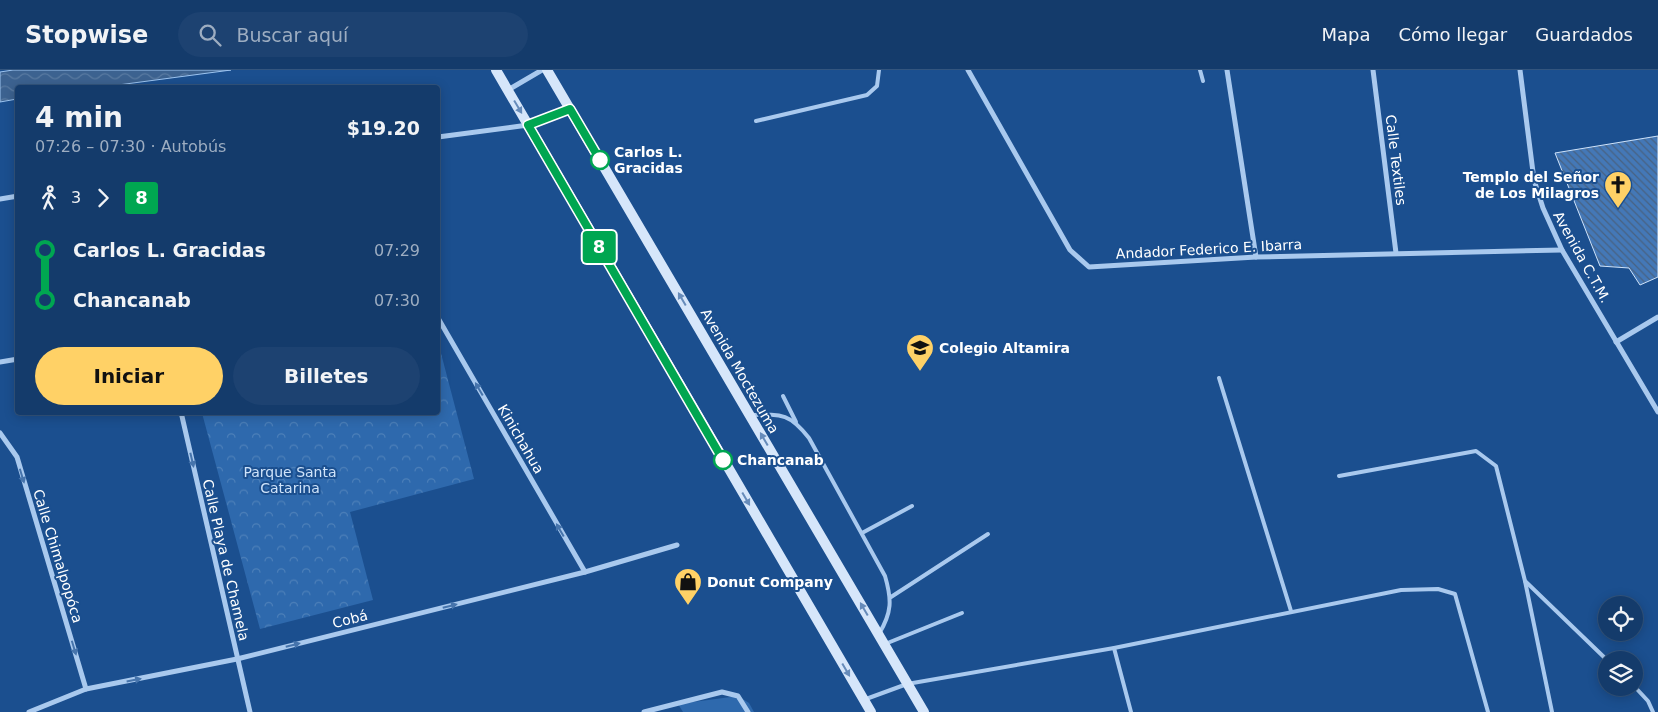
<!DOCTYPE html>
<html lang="es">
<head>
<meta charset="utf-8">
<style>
	:root { --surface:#143b6b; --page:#1d4271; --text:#f1f3f6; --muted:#9dadc1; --line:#33557e; --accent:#ffd166 }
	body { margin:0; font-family:"DejaVu Sans",sans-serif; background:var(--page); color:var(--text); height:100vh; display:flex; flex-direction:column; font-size:19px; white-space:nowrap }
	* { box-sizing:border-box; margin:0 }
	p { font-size:16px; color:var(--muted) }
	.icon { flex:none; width:28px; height:28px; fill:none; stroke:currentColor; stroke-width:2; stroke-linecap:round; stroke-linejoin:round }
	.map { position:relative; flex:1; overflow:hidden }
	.panel { position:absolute; left:15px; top:15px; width:425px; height:330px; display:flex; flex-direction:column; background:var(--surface); border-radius:5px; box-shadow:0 2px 12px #0003,0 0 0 1px var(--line) }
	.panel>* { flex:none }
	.badge { padding:0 10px; border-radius:4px; font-size:18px; line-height:32px }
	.tools { position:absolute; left:1598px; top:526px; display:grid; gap:10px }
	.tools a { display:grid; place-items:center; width:45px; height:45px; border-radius:50%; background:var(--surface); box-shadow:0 2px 12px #0003,0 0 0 1px var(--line); font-size:25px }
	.map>.badge { position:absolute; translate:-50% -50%; box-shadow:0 0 0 2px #fff }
	.legs { display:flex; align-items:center; gap:8px; height:55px; padding:0 20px; font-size:16px }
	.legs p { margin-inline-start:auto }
	.overview { display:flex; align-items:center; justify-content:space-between; height:85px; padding:0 20px }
	h1 { font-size:28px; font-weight:800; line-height:38px }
	.primary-button { display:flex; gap:10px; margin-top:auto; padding:10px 20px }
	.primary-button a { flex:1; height:58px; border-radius:30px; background:var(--accent); color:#111; font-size:20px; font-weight:800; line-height:58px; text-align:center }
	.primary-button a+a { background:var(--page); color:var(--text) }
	ul { padding:0 20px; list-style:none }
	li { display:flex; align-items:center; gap:18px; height:50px; font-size:19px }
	li i { display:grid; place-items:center; width:8px; height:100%; margin:0 6px; background:currentColor }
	li i::after { content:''; width:12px; height:12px; margin:-6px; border:4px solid; border-radius:50%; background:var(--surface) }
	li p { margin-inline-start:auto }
	li:first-child i { background:linear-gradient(#0000 50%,currentColor 0) }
	li:last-child i { background:linear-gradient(currentColor 50%,#0000 0) }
	header { display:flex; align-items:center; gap:30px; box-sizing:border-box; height:70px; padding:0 25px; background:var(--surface); border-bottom:1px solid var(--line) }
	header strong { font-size:24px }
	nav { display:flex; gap:28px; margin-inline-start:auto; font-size:18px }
	.search { width:350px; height:45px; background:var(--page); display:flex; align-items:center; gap:12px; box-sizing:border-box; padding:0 18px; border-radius:28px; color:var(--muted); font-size:19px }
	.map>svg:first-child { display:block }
	.green { fill:#2e69ad }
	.forest { fill:url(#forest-crowns) }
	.water { fill:url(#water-waves); stroke:#9cc4f0 }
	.building { fill:url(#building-back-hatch); stroke:#cfe3fa }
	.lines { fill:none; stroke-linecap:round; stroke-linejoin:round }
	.lane { stroke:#a9c9ee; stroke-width:4 }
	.street { stroke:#a9c9ee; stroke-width:5 }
	.secondary { stroke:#d6e6fa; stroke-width:10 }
	.oneway { fill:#668bba }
	.oneway2 { fill:#4674ac }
	.line-1-casing { stroke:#fff; stroke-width:11 }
	.line-1 { stroke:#00a651; stroke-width:8 }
	.stop-1-dot { fill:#fff; stroke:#00a651; stroke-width:2.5 }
	.labels { text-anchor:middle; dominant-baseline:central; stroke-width:4; stroke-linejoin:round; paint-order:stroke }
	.stop-label { font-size:14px; font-weight:bold; fill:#fff; stroke:#1b4f8f; text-anchor:start }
	.street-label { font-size:14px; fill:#fff; stroke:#1b4f8f }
	.poi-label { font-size:14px; font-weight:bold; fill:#fff; stroke:#1b4f8f; text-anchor:start }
	.park-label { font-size:14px; fill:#cfe3fa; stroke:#1b4f8f }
</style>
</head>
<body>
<header>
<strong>Stopwise</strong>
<div class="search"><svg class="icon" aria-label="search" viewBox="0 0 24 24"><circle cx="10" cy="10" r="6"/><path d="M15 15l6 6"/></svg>Buscar aquí</div>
<nav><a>Mapa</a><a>Cómo llegar</a><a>Guardados</a></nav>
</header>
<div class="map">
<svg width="1658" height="642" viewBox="0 0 1658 642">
	<defs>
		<pattern id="forest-crowns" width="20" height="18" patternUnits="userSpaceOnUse" patternTransform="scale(1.25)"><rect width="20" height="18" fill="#2e69ad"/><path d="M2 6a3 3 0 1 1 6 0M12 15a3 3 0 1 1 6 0" fill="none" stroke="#4d80b9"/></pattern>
		<pattern id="water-waves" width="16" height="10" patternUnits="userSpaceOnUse" patternTransform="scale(1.25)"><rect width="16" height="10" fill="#3c6290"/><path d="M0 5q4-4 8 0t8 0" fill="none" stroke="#597aa1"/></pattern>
		<pattern id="building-back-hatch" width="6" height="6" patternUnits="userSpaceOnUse" patternTransform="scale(1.25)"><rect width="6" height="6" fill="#4478b7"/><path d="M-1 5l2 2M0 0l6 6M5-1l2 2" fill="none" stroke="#486282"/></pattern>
	</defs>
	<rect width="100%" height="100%" fill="#1b4f8f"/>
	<!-- green -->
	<polygon class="green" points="738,626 749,633 754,642 683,642 678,634"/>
	<!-- forest -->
	<polygon class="forest" points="438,272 474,409 350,442 373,530 260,559 202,343 438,342"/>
	<!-- water -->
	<polygon class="water" points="13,0 231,0 103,17 18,18 17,29 0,32 0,2"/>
	<!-- building -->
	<polygon class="building" points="1658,66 1658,207 1640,215 1629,198 1600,196 1555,83"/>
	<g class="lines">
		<!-- lane -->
		<g class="lane">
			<polyline points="1200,0 1203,11"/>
			<polyline points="756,51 867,25 877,16 879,0"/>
			<polyline points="1219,308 1291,541"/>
			<polyline points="783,326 796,352"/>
			<path d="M752,345c31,-1 38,-1 57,23l76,138c7,24 7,36 -6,58"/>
			<polyline points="1339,406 1476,381 1496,396 1525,511 1607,590"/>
			<polyline points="862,463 912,436"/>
			<polyline points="1525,511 1552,642"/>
			<polyline points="891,527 988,464"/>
			<polyline points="885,574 962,543"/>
			<polyline points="1114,578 1131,642"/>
			<polyline points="1634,616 1648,631 1653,642"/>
			<polyline points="866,629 907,614 1114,578 1401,520 1438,519 1455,524 1488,642"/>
		</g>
		<!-- street -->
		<g class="street">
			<polyline points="968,0 1070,180 1089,197 1256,187 1562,180"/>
			<polyline points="1227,0 1256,187"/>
			<polyline points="1373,0 1396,183"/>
			<polyline points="1520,0 1534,110 1543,138 1562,180 1658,342"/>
			<polyline points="508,20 542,0"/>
			<polyline points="438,67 528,55 570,39"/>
			<polyline points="0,129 18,126"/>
			<polyline points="438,248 585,502"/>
			<polyline points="1616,272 1658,247"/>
			<polyline points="0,292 18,289"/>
			<polyline points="181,342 250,642"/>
			<polyline points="0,363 17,387 86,619"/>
			<polyline points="29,642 86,619 237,589 585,502 677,475"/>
			<polyline points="644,642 722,622 738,626 748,642"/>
		</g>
		<!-- secondary -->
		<g class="secondary">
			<polyline points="496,0 871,642"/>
			<polyline points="547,0 924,642"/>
		</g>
	</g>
	<!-- one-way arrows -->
	<defs><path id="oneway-solid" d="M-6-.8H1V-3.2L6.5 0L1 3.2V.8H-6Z" transform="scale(1.25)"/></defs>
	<g class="oneway">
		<use href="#oneway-solid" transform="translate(518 37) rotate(59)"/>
		<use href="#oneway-solid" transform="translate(682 229) rotate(-120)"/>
		<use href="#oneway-solid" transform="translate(764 369) rotate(-120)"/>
		<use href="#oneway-solid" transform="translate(746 429) rotate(60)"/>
		<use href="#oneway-solid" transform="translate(864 539) rotate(-120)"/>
		<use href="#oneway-solid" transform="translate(846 600) rotate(60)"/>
	</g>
	<g class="oneway2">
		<use href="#oneway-solid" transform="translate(479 319) rotate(-120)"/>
		<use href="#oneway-solid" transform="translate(192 390) rotate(77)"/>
		<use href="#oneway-solid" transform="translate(22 406) rotate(73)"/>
		<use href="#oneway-solid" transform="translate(560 460) rotate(-120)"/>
		<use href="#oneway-solid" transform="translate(450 536) rotate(-14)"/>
		<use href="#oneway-solid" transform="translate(293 575) rotate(-14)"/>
		<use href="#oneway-solid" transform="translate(74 578) rotate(73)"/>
		<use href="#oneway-solid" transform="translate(134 610) rotate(-11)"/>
	</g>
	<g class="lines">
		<defs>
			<polyline id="line-1" points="600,90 570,39 528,55 723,390"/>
		</defs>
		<!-- line-1 casing -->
		<use href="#line-1" class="line-1-casing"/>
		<!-- line-1 -->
		<use href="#line-1" class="line-1"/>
	</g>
	<!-- icons -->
	<defs>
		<symbol id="church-pin" viewBox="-11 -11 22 30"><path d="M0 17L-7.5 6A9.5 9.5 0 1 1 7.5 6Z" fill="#ffd166" stroke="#1b4f8f"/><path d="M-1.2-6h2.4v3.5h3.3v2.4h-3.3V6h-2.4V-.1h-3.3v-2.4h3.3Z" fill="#111"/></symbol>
		<symbol id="school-pin" viewBox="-11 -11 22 30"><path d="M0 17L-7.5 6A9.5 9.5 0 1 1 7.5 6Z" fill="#ffd166" stroke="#1b4f8f"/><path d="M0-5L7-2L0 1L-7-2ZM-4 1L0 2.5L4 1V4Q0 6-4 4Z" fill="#111"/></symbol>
		<symbol id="shop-pin" viewBox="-11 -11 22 30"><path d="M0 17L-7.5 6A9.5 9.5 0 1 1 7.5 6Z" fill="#ffd166" stroke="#1b4f8f"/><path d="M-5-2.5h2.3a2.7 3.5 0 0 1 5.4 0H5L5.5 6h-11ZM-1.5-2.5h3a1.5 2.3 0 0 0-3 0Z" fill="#111"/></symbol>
	</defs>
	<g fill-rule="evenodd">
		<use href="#church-pin" x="1602" y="99" width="32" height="43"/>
		<use href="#school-pin" x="904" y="262" width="32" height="43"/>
		<use href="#shop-pin" x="672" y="496" width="32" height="43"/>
	</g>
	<!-- markers -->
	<g class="stop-1-dot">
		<circle cx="600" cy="90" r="9"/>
		<circle cx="723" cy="390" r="9"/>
	</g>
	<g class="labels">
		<!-- stop labels -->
		<g class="stop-label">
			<text x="614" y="82">Carlos L.<tspan x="614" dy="16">Gracidas</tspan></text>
			<text x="737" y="390">Chancanab</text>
		</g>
		<!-- street labels -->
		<g class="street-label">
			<text transform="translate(1396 90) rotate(83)">Calle Textiles</text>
			<text transform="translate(1209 179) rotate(-3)">Andador Federico E. Ibarra</text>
			<text transform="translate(1582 187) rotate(61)">Avenida C.T.M.</text>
			<text transform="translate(740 301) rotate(60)">Avenida Moctezuma</text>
			<text transform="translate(521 369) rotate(60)">Kinichahua</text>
			<text transform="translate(58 486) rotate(73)">Calle Chimalpopóca</text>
			<text transform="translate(226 490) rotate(77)">Calle Playa de Chamela</text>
			<text transform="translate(350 549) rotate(-14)">Cobá</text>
		</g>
		<!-- poi labels -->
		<g class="poi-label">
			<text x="1599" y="107" text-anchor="end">Templo del Señor<tspan x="1599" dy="16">de Los Milagros</tspan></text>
			<text x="939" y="278">Colegio Altamira</text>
			<text x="707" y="512">Donut Company</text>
		</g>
		<!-- park labels -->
		<g class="park-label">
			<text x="290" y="402">Parque Santa<tspan x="290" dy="16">Catarina</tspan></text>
		</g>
	</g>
</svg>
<div class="tools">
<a><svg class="icon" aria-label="locate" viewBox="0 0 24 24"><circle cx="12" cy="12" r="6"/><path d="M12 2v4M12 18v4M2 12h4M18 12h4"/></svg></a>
<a><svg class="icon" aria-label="layers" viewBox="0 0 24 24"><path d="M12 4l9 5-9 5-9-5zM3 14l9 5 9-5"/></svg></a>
</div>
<b class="badge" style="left:599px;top:177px;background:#00a651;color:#fff">8</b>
<section class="panel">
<div class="overview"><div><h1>4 min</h1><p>07:26 – 07:30 · Autobús</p></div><b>$19.20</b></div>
<div class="legs"><svg class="icon" aria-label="walk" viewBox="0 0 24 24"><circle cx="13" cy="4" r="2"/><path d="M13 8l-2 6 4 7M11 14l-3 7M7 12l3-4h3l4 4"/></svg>3<svg class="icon" aria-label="forward" viewBox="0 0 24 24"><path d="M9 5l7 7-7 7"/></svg><b class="badge" style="background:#00a651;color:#fff">8</b></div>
<ul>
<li><i style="color:#00a651"></i><b>Carlos L. Gracidas</b><p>07:29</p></li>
<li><i style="color:#00a651"></i><b>Chancanab</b><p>07:30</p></li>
</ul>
<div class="primary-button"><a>Iniciar</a><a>Billetes</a></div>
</section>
</div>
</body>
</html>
